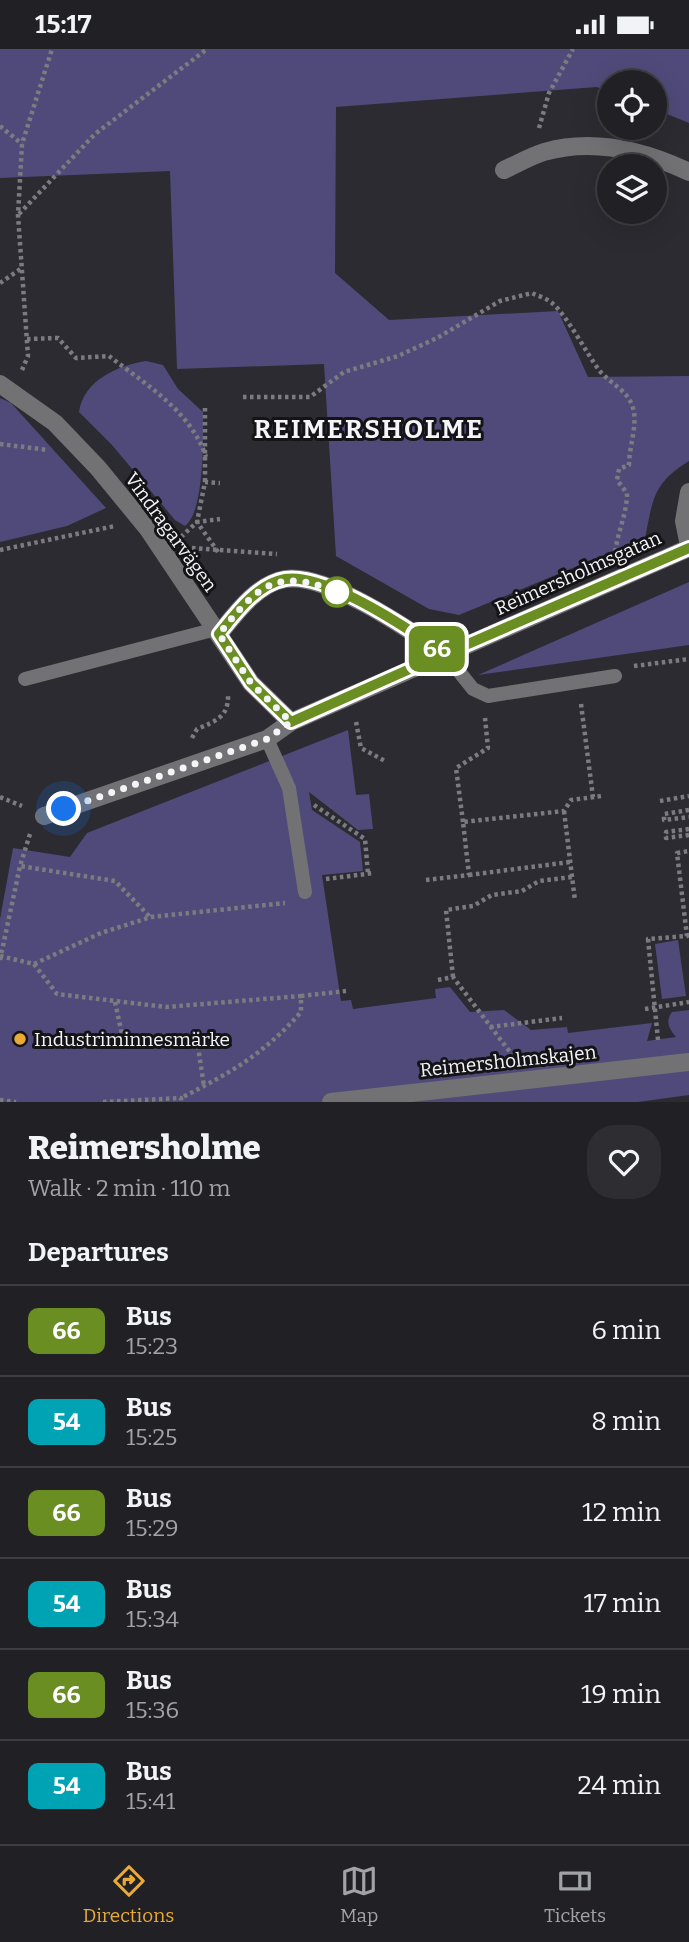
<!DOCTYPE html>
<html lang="en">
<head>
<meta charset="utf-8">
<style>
	:root { --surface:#212025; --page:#2d2d32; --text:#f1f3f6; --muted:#a2a3a7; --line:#3e3e42; --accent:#eaaa38 }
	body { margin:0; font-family:Bitter,serif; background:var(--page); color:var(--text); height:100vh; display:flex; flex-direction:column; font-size:26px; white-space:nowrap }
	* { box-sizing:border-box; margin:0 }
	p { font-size:23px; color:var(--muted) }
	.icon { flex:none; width:38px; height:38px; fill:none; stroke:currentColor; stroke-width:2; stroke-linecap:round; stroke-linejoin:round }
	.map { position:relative; height:1053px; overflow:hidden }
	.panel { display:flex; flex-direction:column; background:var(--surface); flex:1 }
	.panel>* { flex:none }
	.badge { padding:0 14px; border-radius:10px; font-size:24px; line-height:46px }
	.buttons { position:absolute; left:597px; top:21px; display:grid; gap:14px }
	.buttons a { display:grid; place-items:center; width:70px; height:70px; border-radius:50%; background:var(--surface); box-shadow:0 7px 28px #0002,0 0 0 2px var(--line); font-size:35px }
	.you { position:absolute; width:35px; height:35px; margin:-18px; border:5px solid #fff; border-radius:50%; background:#1a73e8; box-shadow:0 0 0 10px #1a73e833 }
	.map>.badge { position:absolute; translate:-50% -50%; box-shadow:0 0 0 4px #fff }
	h2 { padding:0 28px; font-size:26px; line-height:63px }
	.round { display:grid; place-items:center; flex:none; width:74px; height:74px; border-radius:28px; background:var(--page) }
	.overview { display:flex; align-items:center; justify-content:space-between; height:119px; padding:0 28px }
	h1 { font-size:33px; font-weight:800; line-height:52px }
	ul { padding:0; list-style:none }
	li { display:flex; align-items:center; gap:21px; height:91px; padding:0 28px; border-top:2px solid var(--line) }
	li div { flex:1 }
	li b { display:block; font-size:26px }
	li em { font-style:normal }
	li .badge { min-width:77px; font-weight:700; text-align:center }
	.status { display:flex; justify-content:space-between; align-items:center; height:49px; padding:0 35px; background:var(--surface); direction:ltr }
	.status svg { height:19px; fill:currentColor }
	.tab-bar { display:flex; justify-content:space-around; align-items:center; height:98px; border-top:2px solid var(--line); background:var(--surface); font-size:19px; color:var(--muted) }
	.tab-bar a { display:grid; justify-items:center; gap:4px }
	.tab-bar .current { color:var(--accent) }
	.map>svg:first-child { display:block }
	.green { fill:#4f4a79 }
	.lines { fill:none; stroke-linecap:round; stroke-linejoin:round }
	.path { stroke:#7c7b81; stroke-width:4.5; stroke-dasharray:3.5 3.5; stroke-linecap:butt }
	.service { stroke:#727275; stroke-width:14 }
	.pedestrian { stroke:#727275; stroke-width:18 }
	.minor { stroke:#727275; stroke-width:18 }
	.line-casing { stroke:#fff; stroke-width:16 }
	.line { stroke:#6b8e23; stroke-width:10 }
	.walk { stroke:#f5f4f9; stroke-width:7; stroke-dasharray:0 12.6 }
	.stop-dot { fill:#fff; stroke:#6b8e23; stroke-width:3.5 }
	.poi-dot { fill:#eaaa38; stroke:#141417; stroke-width:2.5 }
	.labels { text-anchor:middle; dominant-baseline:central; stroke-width:6; stroke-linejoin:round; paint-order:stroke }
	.street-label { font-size:19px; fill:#f5f4f9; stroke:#141417 }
	.poi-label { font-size:19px; fill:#f5f4f9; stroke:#141417; text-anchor:start }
	.district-label { font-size:26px; font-weight:bold; letter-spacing:2px; fill:#f5f4f9; stroke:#141417 }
</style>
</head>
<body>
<div class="status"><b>15:17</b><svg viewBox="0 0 49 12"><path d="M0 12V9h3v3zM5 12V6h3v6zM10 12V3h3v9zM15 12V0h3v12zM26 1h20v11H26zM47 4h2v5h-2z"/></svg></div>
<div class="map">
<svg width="689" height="1053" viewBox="0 0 689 1053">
	<rect width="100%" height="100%" fill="#2c2b31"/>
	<!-- green -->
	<g class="green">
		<path d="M0,0h689v74l-34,-14 -1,-27h-45v10l-12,-5 -261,20 -1,166 54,47 169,-9 30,66 101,-1v85c-36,22 -36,38 -44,77l-186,77 -30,-6 -93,-53 -12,-192 -147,5 -7,-198 -170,7z"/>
		<path d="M146,312l17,4 15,24 25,23c0,24 2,99 -18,114l-10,-6 -63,-75 -33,-33c5,-32 38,-46 67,-51z"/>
		<polygon points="0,349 11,354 106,459 67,477 0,493"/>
		<polygon points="689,533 689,596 478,626"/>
		<path d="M348,681l8,65 13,-1 4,35 -15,1 -49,-38 3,18 48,32 3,29 -41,4 19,126 10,-1 2,9 83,-11 -1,-9 15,-2 20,25 34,-2 27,20 36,-3 1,6 84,-10 -5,18 29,-4c-7,-8 -11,-16 -4,-25l17,-2v85l-51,7h-638v-183l13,-71 57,9 17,-24z"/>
		<polygon points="678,891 686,947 662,950 655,895"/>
	</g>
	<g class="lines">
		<!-- path -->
		<g class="path">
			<polyline points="0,77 22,95"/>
			<polyline points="539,79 549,44 573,0"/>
			<polyline points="19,165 95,85 207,0"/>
			<polyline points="0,234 22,219"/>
			<path d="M27,290l31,-1 18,20 33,-2c36,28 82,55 97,101"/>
			<polyline points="22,321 28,307 18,166 22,95 52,0"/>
			<path d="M243,348h67l34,-25 54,-16 39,-18 63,-37 32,-8c6,3 14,5 20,10 14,11 35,51 47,67 11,14 27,19 33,35 7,18 -3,40 -3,60l-10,4 -2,11 10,13c0,21 -10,40 -12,61"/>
			<polyline points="205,359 205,433"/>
			<polyline points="0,395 48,401"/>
			<polyline points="181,488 197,473 220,470"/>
			<polyline points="192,499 277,505"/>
			<polyline points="0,501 115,477"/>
			<polyline points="218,503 197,473 205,433 220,434"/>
			<polyline points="634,617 689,610"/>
			<polyline points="581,655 593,748"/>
			<polyline points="356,673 361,699 385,712"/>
			<path d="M192,689l5,-9c19,-8 32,-12 31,-35"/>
			<polyline points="0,748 22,757"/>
			<polyline points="660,752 689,747"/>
			<polyline points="314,756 365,790 368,825"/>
			<polyline points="689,761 664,765 664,771 689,768"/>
			<polyline points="564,762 575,852"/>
			<polyline points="463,773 456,719 488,699 485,669"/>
			<polyline points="689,780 666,783 666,789 689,786"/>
			<polyline points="30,785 20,817 115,832 150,868"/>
			<polyline points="469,826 570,813"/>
			<polyline points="326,830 374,824"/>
			<polyline points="426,831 469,826 463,773 564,762 571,751 602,747"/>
			<polyline points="0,907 34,915 101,884 151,868 285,854"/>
			<polyline points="0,911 20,817"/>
			<path d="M34,915l23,30 109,13 135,-11v16c-37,42 -71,61 -120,86"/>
			<polyline points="453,928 446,861 473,857 492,846 522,842 539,832 572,828"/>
			<polyline points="438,931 453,928 513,1007"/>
			<polyline points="301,947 346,942"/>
			<polyline points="115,953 123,990 198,998 204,1037"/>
			<polyline points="645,960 689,953"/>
			<polyline points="490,978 562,969"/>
			<polyline points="658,991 648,890 687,887 677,804 689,802"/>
			<polyline points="0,1051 16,1053"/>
			<polyline points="103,1053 181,1049 181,1053"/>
		</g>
		<!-- service -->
		<g class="service">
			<polyline points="445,605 473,640 488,647 615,627"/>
			<polyline points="25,630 216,580"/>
			<polyline points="267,690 289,739 305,843"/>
		</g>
		<!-- pedestrian -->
		<polyline class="pedestrian" points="331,1053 689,1013"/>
		<!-- minor -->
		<g class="minor">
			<path d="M504,121c13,-6 27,-14 40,-18 49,-14 101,-1 145,20"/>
			<polyline points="0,335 55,374 98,419 148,480 251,634 291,673"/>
			<polyline points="689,443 684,472 689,497"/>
			<path d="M219,585c17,-21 38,-50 66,-55 41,-7 126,52 160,75"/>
			<polyline points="44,767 267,690 291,673 689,499"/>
		</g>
	</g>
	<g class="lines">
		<defs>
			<path id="line" d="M421,615l-130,58 -40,-39 -32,-49c17,-21 38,-50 66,-55 41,-7 127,52 160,75l244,-106"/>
		</defs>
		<!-- line casing -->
		<use href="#line" class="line-casing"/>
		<!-- line -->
		<use href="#line" class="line"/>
		<!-- walk -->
		<path class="walk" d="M64,760l203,-70 24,-17 -40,-39 -32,-49c39,-48 56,-67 118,-42"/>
	</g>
	<!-- markers -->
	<circle class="stop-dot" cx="337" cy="543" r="14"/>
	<circle class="poi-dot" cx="20" cy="990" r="7"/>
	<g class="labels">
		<!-- street labels -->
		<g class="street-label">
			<text transform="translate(171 483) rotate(54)">Vindragarvägen</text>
			<text transform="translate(578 524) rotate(-24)">Reimersholmsgatan</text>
			<text transform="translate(508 1012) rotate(-6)">Reimersholmskajen</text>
		</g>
		<!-- poi labels -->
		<g class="poi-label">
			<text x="34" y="990">Industriminnesmärke</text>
		</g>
		<!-- district labels -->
		<g class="district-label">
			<text x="369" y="380">REIMERSHOLME</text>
		</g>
	</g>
</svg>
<div class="buttons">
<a><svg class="icon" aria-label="locate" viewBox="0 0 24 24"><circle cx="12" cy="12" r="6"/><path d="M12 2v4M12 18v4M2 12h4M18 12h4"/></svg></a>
<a><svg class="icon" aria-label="layers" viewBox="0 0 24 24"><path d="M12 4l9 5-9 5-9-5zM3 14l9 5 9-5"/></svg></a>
</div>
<div class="you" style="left:64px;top:760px"></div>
<b class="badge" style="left:437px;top:600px;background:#6b8e23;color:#fff">66</b>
</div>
<section class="panel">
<div class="overview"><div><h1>Reimersholme</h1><p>Walk · 2 min · 110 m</p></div><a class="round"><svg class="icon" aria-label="heart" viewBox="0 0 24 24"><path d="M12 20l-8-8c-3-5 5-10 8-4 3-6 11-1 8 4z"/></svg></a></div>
<h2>Departures</h2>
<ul>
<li><span class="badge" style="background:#6b8e23;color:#fff">66</span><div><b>Bus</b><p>15:23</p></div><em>6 min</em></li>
<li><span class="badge" style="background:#00a3b4;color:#fff">54</span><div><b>Bus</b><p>15:25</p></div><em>8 min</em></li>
<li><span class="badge" style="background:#6b8e23;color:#fff">66</span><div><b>Bus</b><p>15:29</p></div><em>12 min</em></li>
<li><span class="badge" style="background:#00a3b4;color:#fff">54</span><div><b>Bus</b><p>15:34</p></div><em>17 min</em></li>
<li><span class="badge" style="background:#6b8e23;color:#fff">66</span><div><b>Bus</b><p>15:36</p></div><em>19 min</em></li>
<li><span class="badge" style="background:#00a3b4;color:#fff">54</span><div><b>Bus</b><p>15:41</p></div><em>24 min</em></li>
</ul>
</section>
<nav class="tab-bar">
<a class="current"><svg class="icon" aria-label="directions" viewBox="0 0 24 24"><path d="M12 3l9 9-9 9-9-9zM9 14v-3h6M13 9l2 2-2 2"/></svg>Directions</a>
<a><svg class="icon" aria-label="map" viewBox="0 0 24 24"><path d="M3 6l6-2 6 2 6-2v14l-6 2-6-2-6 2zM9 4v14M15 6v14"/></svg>Map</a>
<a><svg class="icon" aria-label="tickets" viewBox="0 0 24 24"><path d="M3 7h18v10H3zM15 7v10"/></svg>Tickets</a>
</nav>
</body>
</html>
